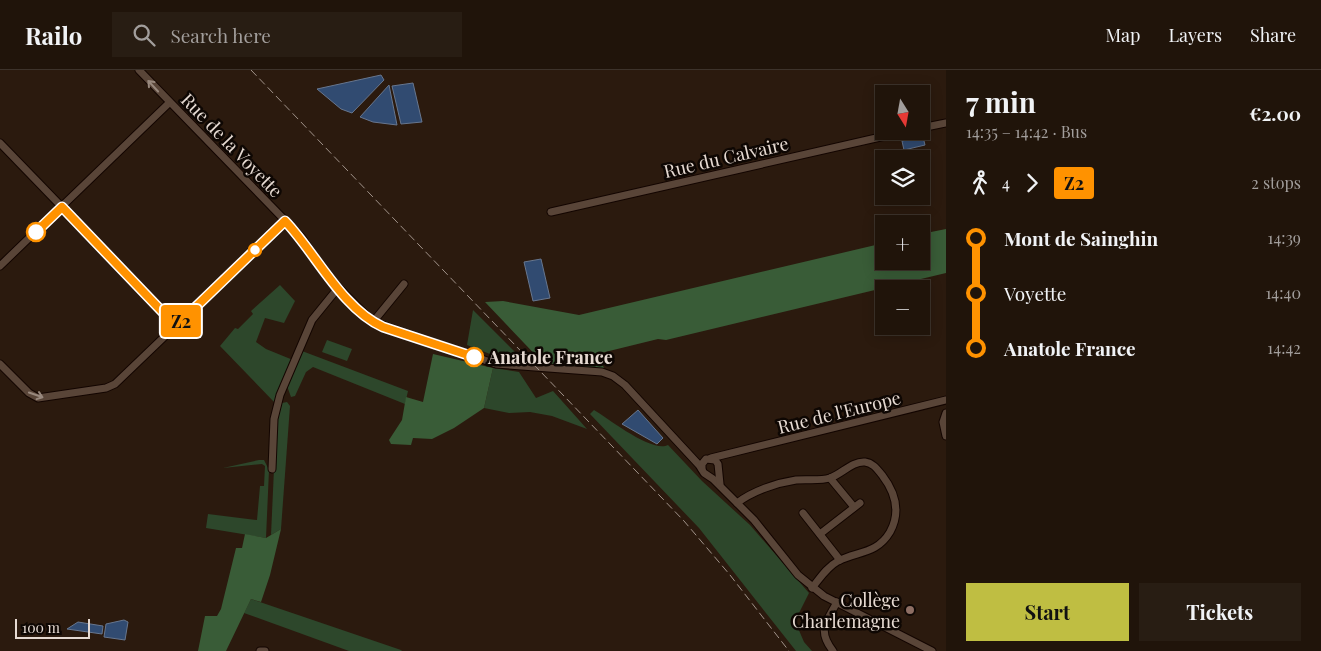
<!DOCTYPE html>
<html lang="en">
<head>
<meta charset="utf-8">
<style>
	:root { --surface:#20140a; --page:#281d13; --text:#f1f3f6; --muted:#a29e9c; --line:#3d332b; --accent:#bfbe42 }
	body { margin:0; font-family:"Playfair Display",serif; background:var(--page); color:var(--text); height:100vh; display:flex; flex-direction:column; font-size:19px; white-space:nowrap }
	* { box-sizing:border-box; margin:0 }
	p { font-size:16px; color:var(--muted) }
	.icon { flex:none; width:28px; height:28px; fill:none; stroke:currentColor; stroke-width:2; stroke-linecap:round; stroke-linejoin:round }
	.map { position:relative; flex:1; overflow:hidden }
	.details { display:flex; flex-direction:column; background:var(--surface); width:375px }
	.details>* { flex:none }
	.badge { padding:0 10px; border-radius:4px; font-size:18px; line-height:32px }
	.needle { width:32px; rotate:169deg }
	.fabs { position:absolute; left:875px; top:15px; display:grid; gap:10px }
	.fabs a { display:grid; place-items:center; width:55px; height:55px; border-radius:0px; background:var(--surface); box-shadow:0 2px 12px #0003,0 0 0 1px var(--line); font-size:25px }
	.scale { position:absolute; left:15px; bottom:12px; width:75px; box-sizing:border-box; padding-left:5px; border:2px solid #e6dad2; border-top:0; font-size:14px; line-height:18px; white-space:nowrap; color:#e6dad2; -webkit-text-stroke:4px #0e0703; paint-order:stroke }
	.map>.badge { position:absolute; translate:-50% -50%; box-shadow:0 0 0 2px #fff }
	.legs { display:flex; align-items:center; gap:8px; height:55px; padding:0 20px; font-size:16px }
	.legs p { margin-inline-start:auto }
	.headline { display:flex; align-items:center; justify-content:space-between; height:85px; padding:0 20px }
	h1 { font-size:28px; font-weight:700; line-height:38px }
	.button { display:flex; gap:10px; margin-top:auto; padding:10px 20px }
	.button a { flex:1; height:58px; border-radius:0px; background:var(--accent); color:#111; font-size:20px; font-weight:700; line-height:58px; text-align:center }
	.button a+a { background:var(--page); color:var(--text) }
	ul { padding:0 20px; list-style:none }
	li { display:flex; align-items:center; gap:18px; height:55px; font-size:19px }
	li i { display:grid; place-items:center; width:8px; height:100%; margin:0 6px; background:currentColor }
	li i::after { content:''; width:12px; height:12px; margin:-6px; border:4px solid; border-radius:50%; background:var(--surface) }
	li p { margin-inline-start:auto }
	li:first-child i { background:linear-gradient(#0000 50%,currentColor 0) }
	li:last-child i { background:linear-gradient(currentColor 50%,#0000 0) }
	header { display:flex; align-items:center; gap:30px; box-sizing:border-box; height:70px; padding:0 25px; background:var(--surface); border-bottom:1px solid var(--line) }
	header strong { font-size:24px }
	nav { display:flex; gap:28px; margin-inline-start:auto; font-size:18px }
	.search { width:350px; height:45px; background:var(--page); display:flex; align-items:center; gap:12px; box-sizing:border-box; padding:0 18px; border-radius:0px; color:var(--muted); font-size:19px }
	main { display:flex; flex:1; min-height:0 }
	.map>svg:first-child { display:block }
	.green { fill:#2d472b }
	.forest { fill:#395c37 }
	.water { fill:#314b71; stroke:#67768e }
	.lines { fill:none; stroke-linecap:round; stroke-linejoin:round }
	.minor-casing { stroke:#130500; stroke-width:9 }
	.minor { stroke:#594538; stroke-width:7 }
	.rail { stroke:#a09289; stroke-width:1; stroke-dasharray:8 4; stroke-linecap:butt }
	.oneway { stroke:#98887d }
	.line-1-casing { stroke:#fff; stroke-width:11 }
	.line-1 { stroke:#ff9200; stroke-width:8 }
	.stop-1-dot { fill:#fff; stroke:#ff9200; stroke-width:2.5 }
	.education-dot { fill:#8d6e63; stroke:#0e0703; stroke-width:2 }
	.labels { text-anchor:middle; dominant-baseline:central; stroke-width:5; stroke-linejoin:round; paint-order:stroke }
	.street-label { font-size:18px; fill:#e6dad2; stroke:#0e0703 }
	.stop-label { font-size:18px; font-weight:bold; fill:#e6dad2; stroke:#0e0703; text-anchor:start }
	.poi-label { font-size:18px; fill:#e6dad2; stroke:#0e0703; text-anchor:end }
</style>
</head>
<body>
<header>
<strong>Railo</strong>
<div class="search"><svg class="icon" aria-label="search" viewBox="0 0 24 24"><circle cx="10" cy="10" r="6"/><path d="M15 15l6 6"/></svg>Search here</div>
<nav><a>Map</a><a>Layers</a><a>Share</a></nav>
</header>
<main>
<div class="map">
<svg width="946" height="581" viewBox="0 0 946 581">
	<rect width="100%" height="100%" fill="#2b1a0e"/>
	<!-- green -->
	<g class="green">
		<polygon points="280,215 295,231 284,253 265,248 256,272 266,279 293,290 275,333 220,276 235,258 238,259 253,244 251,241"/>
		<polygon points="473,240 527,294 495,286 467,275"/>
		<polygon points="327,270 352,279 347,291 322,282"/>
		<polygon points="302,281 408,321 405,334 313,297 306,302 295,326 291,327 287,316"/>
		<polygon points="493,298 519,302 536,328 553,321 587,359 552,346 530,342 509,343 484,338"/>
		<polygon points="287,332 290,336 281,459 271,465 276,355 282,333"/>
		<path d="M594,340c15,9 58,43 74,35l34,36 48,44 59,68 -14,28 9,21 8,9h-16l-97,-123 -109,-114z"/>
		<polygon points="259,390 264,390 269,400 266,468 206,458 208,444 257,450 260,416 264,416 265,396 262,394 223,398"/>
		<polygon points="251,529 401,580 402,581 349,581 244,543"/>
	</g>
	<!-- forest -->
	<g class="forest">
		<polygon points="946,159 946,203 666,270 658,269 597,284 605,300 545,295 485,232 503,231 579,245 884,173 884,191 921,191 921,164"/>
		<polygon points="433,284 493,298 484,338 454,358 432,369 413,368 411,375 391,374 389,370 402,350 406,327 423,332"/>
		<polygon points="281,459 270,505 261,532 251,529 226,581 198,581 205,546 217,546 221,539 236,478 242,478 245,464 266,468"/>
	</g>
	<!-- water -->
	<g class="water">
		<polygon points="381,5 384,10 352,43 341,39 317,19"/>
		<polygon points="413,13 422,52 401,54 392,16"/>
		<polygon points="389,15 397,55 373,52 360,47"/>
		<polygon points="923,67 925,75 904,80 902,71"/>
		<polygon points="541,189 550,228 533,231 524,192"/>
		<polygon points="638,340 663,368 657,374 622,354"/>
		<polygon points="124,550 128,552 125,570 104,567 106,554"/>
		<polygon points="78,552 103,556 102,564 67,559"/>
	</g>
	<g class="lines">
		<defs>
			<g id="minor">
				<polyline points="139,0 302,168 327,206 373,252 496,294 602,302 613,306 625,315 699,395 704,403 713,409 754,450 798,505 824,526 932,581"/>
				<polyline points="921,58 946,53"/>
				<polyline points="0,73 176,255"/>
				<polyline points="551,142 907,61"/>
				<polyline points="0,196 169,33"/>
				<polyline points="373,252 404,214"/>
				<polyline points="0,294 29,323 38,328 106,318 115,314 285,151"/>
				<polyline points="946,343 943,352 946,366"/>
				<polyline points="711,388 946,330"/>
				<polyline points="272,399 274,349 280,325 312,250 338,218"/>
				<polyline points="702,399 702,394 706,389 715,390 718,394 720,414"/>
				<polyline points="830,408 854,437"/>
				<path d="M737,433c16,-12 39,-20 59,-23 11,-1 24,1 34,-2 12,-4 22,-17 35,-16 8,1 12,7 17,13 13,17 19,37 8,57 -13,22 -32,19 -52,29 -11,6 -18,17 -26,27"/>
				<polyline points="803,443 840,490"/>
				<polyline points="820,464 860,433"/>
				<polyline points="260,581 265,581"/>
				<path d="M833,581c-16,-21 -7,-28 4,-49"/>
			</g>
		</defs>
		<!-- minor casing -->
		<use href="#minor" class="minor-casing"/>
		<!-- minor -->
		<use href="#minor" class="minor"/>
		<!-- rail -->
		<polyline class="rail" points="251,0 684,451 730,505 789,581"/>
	</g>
	<!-- one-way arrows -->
	<defs><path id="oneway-shaft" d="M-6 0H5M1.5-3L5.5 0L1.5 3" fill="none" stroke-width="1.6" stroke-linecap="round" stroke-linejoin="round" transform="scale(1.25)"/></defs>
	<g class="oneway">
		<use href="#oneway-shaft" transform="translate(153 16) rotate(-133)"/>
		<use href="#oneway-shaft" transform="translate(36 325) rotate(19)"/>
	</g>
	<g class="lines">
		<defs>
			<path id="line-1" d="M36,162l26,-25 114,119 109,-105c30,31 57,88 98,106l91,30"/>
		</defs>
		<!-- line-1 casing -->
		<use href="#line-1" class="line-1-casing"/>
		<!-- line-1 -->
		<use href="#line-1" class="line-1"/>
	</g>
	<!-- markers -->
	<g class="stop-1-dot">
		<circle cx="36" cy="162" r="9"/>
		<circle cx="255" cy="180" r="6"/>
		<circle cx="474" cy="287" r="9"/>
	</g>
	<circle class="education-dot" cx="910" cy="540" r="5"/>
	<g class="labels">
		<!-- street labels -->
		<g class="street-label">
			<text transform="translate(232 75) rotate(46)">Rue de la Voyette</text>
			<text transform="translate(726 87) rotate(-13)">Rue du Calvaire</text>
			<text transform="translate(839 342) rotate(-14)">Rue de l'Europe</text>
		</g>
		<!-- stop labels -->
		<g class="stop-label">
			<text x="488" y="287">Anatole France</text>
		</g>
		<!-- poi labels -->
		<g class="poi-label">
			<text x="900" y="530">Collège<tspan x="900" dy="21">Charlemagne</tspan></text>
		</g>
	</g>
</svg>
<div class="fabs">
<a><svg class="needle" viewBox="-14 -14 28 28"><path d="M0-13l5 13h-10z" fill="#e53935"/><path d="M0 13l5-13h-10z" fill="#a29e9c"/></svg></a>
<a><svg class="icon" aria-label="layers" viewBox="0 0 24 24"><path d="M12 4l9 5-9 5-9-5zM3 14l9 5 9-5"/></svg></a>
<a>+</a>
<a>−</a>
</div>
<div class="scale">100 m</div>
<b class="badge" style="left:181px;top:251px;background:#ff9200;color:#111">Z2</b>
</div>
<section class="details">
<div class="headline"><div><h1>7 min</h1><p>14:35 – 14:42 · Bus</p></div><b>€2.00</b></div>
<div class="legs"><svg class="icon" aria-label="walk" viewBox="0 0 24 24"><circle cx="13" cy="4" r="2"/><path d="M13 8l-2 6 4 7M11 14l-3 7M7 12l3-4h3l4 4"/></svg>4<svg class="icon" aria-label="forward" viewBox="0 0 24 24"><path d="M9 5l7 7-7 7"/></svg><b class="badge" style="background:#ff9200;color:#111">Z2</b><p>2 stops</p></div>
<ul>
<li><i style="color:#ff9200"></i><b>Mont de Sainghin</b><p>14:39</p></li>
<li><i style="color:#ff9200"></i><span>Voyette</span><p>14:40</p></li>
<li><i style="color:#ff9200"></i><b>Anatole France</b><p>14:42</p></li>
</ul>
<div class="button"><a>Start</a><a>Tickets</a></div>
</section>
</main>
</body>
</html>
